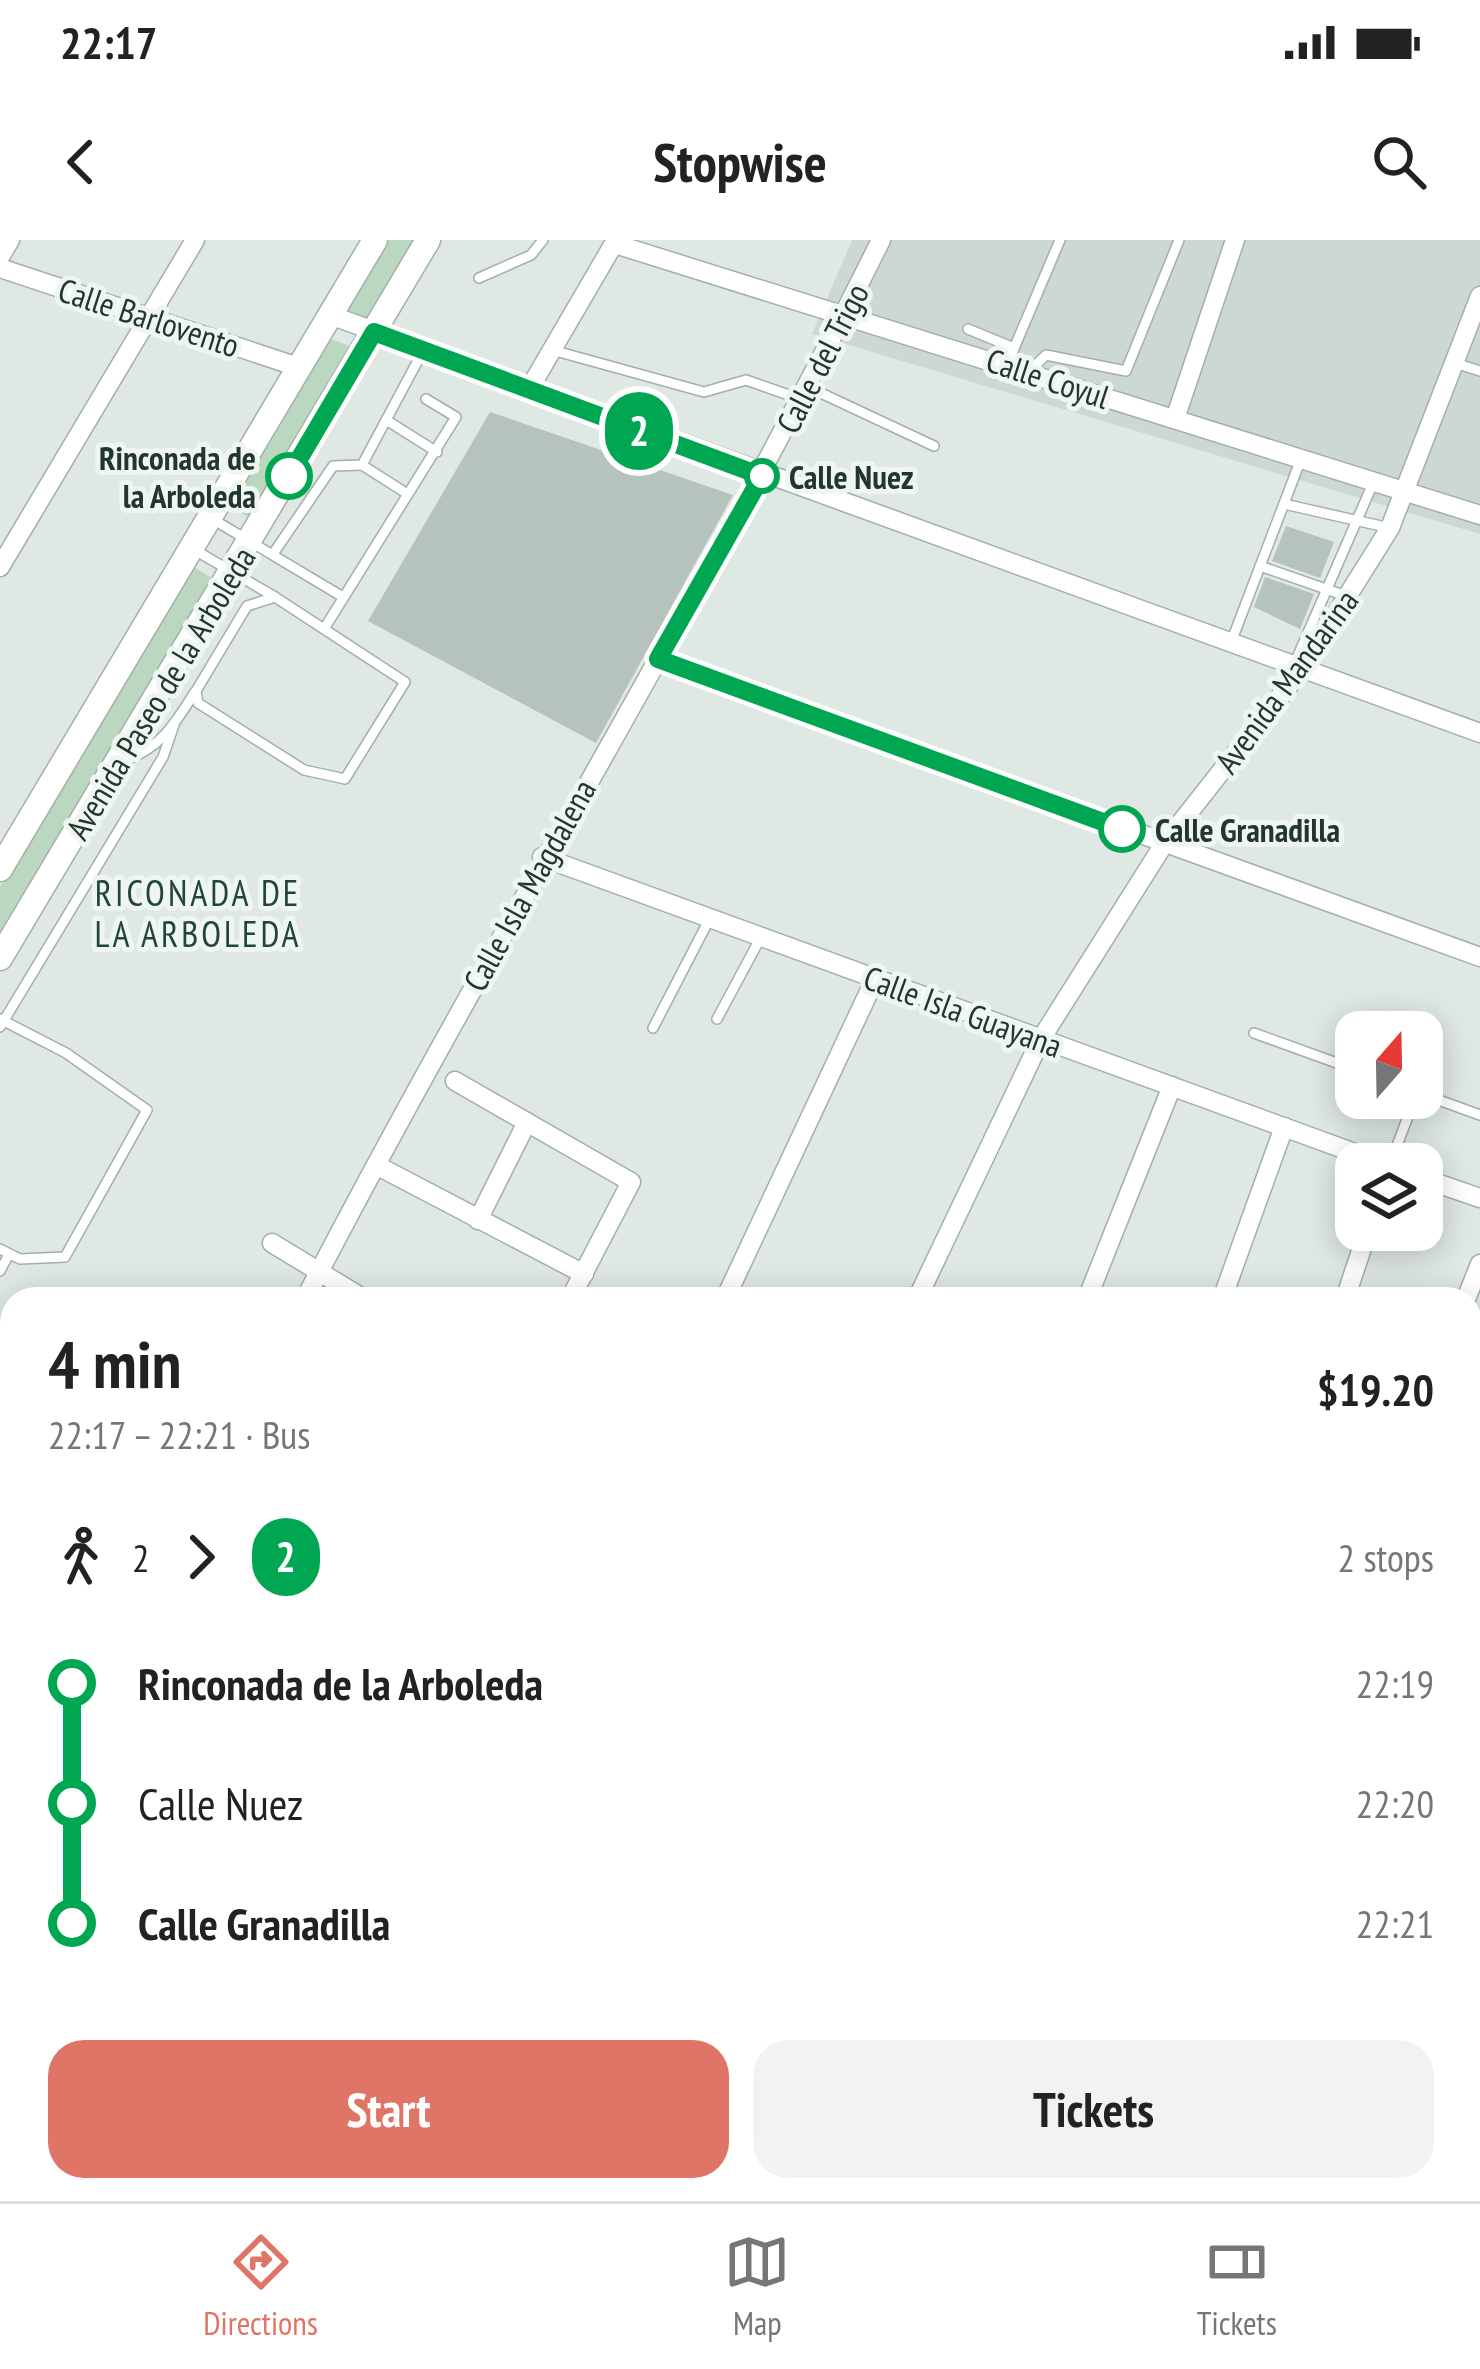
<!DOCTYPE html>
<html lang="en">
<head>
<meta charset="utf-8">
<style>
	:root { --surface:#fff; --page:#f2f2f2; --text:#222; --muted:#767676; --line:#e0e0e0; --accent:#e07466 }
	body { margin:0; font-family:"PT Sans Narrow",sans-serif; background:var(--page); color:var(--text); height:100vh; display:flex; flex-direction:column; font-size:45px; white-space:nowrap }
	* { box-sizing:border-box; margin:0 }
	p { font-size:39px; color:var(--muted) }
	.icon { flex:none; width:66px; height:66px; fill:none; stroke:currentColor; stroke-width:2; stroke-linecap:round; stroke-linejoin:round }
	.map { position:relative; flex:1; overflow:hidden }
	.details { position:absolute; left:0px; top:1047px; width:1482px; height:915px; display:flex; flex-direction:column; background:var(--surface); border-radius:36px 36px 0 0; box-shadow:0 6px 30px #0003 }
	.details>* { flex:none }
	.badge { padding:0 24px; border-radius:39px; font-size:42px; line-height:78px }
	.needle { width:78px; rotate:20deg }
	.tools { position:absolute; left:1335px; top:771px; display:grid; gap:24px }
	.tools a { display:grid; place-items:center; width:108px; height:108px; border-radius:24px; background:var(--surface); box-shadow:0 6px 30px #0003; font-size:60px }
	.map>.badge { position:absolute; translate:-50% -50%; box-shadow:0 0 0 6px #fff }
	.legs { display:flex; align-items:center; gap:18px; height:132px; padding:0 48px; font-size:39px }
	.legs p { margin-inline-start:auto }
	.overview { display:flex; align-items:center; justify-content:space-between; height:204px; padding:0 48px }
	h1 { font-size:66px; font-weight:800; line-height:90px }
	.action { display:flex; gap:24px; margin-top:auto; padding:24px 48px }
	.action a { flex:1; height:138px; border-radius:36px; background:var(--accent); color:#fff; font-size:48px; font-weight:800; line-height:138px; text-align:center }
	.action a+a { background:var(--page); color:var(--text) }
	ul { padding:0 48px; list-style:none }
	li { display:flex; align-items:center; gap:42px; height:120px; font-size:45px }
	li i { display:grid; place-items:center; width:18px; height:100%; margin:0 15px; background:currentColor }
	li i::after { content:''; width:30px; height:30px; margin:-15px; border:9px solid; border-radius:50%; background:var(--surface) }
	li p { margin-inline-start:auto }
	li:first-child i { background:linear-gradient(#0000 50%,currentColor 0) }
	li:last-child i { background:linear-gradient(currentColor 50%,#0000 0) }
	.status { display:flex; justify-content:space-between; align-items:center; height:84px; padding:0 60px; background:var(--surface); direction:ltr }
	.status svg { height:33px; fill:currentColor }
	header { display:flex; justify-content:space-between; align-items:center; height:156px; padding:0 48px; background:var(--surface); font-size:54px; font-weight:800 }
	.tab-bar { display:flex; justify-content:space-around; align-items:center; height:168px; border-top:3px solid var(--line); background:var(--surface); font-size:33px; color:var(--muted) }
	.tab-bar a { display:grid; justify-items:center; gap:6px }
	.tab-bar .selected { color:var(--accent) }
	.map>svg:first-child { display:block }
	.built { fill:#ced8d2 }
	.green { fill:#bbd7bf }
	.building { fill:#b5c3bc }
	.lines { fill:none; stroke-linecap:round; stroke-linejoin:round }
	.service-casing { stroke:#a3afa9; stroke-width:12 }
	.minor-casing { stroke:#a3afa9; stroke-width:21 }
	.tertiary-casing { stroke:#a3afa9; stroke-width:27 }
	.secondary-casing { stroke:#a0b3a9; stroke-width:30 }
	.service { stroke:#fff; stroke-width:9 }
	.minor { stroke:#fff; stroke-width:18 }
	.tertiary { stroke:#fff; stroke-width:24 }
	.secondary { stroke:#fff; stroke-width:27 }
	.line-1-casing { stroke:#fff; stroke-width:27 }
	.line-1 { stroke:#00a651; stroke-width:18 }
	.stop-1-dot { fill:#fff; stroke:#00a651; stroke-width:6 }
	.labels { text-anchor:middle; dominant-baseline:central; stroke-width:10; stroke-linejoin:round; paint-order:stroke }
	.street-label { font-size:33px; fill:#22362e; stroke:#eff6f2 }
	.stop-label { font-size:33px; font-weight:bold; fill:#22362e; stroke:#eff6f2; text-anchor:start }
	.neighbourhood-label { font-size:36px; letter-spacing:3px; fill:#214638; stroke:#eff6f2 }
</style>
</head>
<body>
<div class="status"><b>22:17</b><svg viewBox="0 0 49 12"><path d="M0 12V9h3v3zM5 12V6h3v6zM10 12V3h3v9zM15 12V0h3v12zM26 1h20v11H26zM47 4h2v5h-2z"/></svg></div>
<header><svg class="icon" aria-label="back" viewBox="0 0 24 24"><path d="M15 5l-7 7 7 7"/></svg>Stopwise<svg class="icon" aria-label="search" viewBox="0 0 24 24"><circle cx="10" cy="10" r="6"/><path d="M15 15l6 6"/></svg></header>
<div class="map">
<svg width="1480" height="1961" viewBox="0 0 1480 1961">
	<rect width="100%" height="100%" fill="#dfe8e3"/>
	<!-- built -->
	<polygon class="built" points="852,0 1480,0 1480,294 812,94"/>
	<!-- green -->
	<g class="green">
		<polygon points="385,0 417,0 369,79 344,69"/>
		<polygon points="326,97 352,107 251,279 227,264"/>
		<polygon points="192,326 215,340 0,701 0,647"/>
	</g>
	<!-- building -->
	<g class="building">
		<polygon points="490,172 733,255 596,503 368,381"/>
		<polygon points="1286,286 1334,302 1320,338 1272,321"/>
		<polygon points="1265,337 1314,354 1300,389 1254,367"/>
	</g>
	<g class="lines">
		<defs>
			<g id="service">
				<polyline points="479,38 531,15 543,0"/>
				<polyline points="968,89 1014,108"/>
				<polyline points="552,110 704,152 746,140 800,159"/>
				<polyline points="1455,123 1480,131"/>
				<polyline points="1007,125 1060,0"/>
				<polyline points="1028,132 1046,115 1126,131 1179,0"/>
				<polyline points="808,147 934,206"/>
				<polyline points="386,180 437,212"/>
				<polyline points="362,225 406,253"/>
				<polyline points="1284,264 1390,288"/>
				<polyline points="214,280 343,357"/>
				<polyline points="193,309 275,357"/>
				<polyline points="273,314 333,226 362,225 423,111"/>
				<polyline points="1260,326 1346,356"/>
				<polygon points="275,357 405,442 345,539 304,530 198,463 196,451 247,366"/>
				<polyline points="324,389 456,177 426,159"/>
				<polyline points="1230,405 1301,219"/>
				<polyline points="1293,427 1374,241"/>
				<path d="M123,521c37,-12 52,-37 72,-69"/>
				<polyline points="0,779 66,813 147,870 65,1017 20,1019 0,1009"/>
				<polyline points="717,779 761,697"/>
				<polyline points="0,787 163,517 174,485"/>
				<polyline points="653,788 710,678"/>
				<polyline points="1254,793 1356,830"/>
				<polyline points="1422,854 1480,875"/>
				<polyline points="1390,924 1415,858"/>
				<polyline points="0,1031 9,1014"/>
			</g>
			<g id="minor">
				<polyline points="615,4 1480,275"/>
				<polyline points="0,17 10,0"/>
				<polyline points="0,28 298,127"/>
				<polyline points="330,75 1480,493"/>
				<polyline points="528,151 616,0"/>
				<polyline points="1175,179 1235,0"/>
				<polyline points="0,327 195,0"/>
				<polyline points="659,419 1480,717"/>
				<polyline points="542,617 1385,924"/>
				<polyline points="455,841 631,942 570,1059"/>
				<polyline points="376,925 584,1034"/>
				<polyline points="1422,938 1480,958"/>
				<polyline points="478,980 527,882"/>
				<polyline points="272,1003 364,1059"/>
				<path d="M305,1059c185,-357 398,-699 576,-1059"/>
				<polyline points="725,1059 875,739"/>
				<polyline points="917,1059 1041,799 1164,604 1301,430 1390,288 1480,56"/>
				<polyline points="1087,1059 1172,846"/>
				<polyline points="1222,1059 1284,887"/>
				<polyline points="1345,1059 1368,990"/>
				<polyline points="1466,1059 1480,1024"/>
				<polyline points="0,1218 12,1223"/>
				<polyline points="0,1376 12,1353"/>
				<polyline points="0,1597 12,1595"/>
				<polyline points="0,1689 12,1639"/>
				<polyline points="0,1745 12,1810"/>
				<polyline points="1470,1786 1480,1803"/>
				<polyline points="0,1946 12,1943"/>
				<polyline points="289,1950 290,1961"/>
				<polyline points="981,1950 987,1961"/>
				<polyline points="1146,1950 1152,1961"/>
				<polyline points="1285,1950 1292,1961"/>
				<polyline points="1423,1950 1430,1961"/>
				<polyline points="774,1961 865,1950"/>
			</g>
			<g id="tertiary">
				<polyline points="0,629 375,0"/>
				<polyline points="0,718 428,0"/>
			</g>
			<g id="secondary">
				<polyline points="1470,1575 1480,1574"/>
				<polyline points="1470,1613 1480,1612"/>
				<polyline points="0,1781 12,1778"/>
				<polyline points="0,1819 12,1816"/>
			</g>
		</defs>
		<!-- service casing -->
		<use href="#service" class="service-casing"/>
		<!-- minor casing -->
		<use href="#minor" class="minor-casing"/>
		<!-- tertiary casing -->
		<use href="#tertiary" class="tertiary-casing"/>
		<!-- secondary casing -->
		<use href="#secondary" class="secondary-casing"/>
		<!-- service -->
		<use href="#service" class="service"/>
		<!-- minor -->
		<use href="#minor" class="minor"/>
		<!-- tertiary -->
		<use href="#tertiary" class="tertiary"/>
		<!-- secondary -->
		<use href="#secondary" class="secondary"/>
	</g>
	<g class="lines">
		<defs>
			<polyline id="line-1" points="289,236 374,92 762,236 658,419 1122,589"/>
		</defs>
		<!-- line-1 casing -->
		<use href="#line-1" class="line-1-casing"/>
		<!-- line-1 -->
		<use href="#line-1" class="line-1"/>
	</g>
	<!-- markers -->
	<g class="stop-1-dot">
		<circle cx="289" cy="236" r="21"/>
		<circle cx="762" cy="236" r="15"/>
		<circle cx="1122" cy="589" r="21"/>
	</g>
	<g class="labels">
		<!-- street labels -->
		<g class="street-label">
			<text transform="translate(149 77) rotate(18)">Calle Barlovento</text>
			<text transform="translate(822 118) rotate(-63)">Calle del Trigo</text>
			<text transform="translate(1048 138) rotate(18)">Calle Coyul</text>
			<text transform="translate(1286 441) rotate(-54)">Avenida Mandarina</text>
			<text transform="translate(160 453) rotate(-59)">Avenida Paseo de la Arboleda</text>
			<text transform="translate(529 645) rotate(-61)">Calle Isla Magdalena</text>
			<text transform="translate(963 771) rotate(20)">Calle Isla Guayana</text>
		</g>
		<!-- stop labels -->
		<g class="stop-label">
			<text x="256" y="217" text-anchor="end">Rinconada de<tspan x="256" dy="38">la Arboleda</tspan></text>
			<text x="789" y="236">Calle Nuez</text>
			<text x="1155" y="589">Calle Granadilla</text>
		</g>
		<!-- neighbourhood labels -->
		<g class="neighbourhood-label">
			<text x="198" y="652">RICONADA DE<tspan x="198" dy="41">LA ARBOLEDA</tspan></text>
		</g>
	</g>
</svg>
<div class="tools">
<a><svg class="needle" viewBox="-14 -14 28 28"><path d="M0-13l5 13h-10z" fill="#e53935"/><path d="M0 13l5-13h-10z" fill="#767676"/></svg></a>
<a><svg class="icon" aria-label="layers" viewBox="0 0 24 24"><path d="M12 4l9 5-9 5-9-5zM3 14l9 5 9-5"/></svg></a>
</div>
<b class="badge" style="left:639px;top:191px;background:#00a651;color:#fff">2</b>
<section class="details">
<div class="overview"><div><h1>4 min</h1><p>22:17 – 22:21 · Bus</p></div><b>$19.20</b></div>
<div class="legs"><svg class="icon" aria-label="walk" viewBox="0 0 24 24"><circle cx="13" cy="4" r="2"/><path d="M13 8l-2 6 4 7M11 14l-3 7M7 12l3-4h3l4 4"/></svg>2<svg class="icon" aria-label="forward" viewBox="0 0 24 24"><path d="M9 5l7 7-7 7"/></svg><b class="badge" style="background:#00a651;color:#fff">2</b><p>2 stops</p></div>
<ul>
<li><i style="color:#00a651"></i><b>Rinconada de la Arboleda</b><p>22:19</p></li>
<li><i style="color:#00a651"></i><span>Calle Nuez</span><p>22:20</p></li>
<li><i style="color:#00a651"></i><b>Calle Granadilla</b><p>22:21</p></li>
</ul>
<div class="action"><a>Start</a><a>Tickets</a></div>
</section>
</div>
<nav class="tab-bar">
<a class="selected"><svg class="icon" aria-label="directions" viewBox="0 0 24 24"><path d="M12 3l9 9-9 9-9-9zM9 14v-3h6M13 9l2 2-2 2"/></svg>Directions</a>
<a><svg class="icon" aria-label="map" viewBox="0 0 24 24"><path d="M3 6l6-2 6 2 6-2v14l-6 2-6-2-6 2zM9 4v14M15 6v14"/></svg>Map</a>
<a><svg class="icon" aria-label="tickets" viewBox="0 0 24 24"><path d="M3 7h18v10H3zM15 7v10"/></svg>Tickets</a>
</nav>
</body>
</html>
